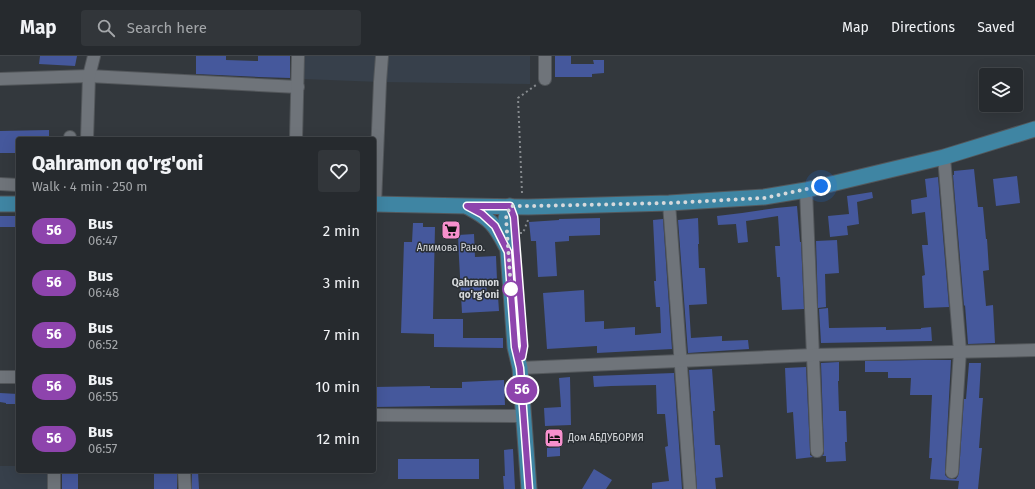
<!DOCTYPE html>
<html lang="en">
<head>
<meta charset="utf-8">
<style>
	:root { --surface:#262a2e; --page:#32363a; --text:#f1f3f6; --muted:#a4a7aa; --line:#42464a }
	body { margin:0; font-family:"Fira Sans",sans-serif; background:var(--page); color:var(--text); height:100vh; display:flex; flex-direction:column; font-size:15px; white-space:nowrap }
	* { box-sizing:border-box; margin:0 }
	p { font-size:13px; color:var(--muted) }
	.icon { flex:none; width:22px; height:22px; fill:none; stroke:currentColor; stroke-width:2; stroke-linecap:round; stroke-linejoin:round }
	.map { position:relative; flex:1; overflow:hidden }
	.panel { position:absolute; left:16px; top:81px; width:360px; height:336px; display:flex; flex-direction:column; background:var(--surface); border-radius:4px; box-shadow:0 4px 16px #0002,0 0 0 1px var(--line) }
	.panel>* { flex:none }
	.badge { padding:0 8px; border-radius:13px; font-size:14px; line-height:26px }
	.fabs { position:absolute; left:979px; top:12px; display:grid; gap:8px }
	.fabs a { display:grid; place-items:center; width:44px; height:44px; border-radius:4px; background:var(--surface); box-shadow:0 4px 16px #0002,0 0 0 1px var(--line); font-size:20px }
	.you { position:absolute; width:20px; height:20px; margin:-10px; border:3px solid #fff; border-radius:50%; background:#1a73e8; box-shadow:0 0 0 6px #1a73e833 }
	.map>.badge { position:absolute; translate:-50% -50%; box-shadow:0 0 0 2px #fff }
	.round { display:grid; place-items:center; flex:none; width:42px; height:42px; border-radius:4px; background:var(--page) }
	.overview { display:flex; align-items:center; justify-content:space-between; height:68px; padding:0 16px }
	h1 { font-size:19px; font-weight:800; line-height:30px }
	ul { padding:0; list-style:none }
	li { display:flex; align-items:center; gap:12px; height:52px; padding:0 16px }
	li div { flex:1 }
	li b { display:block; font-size:15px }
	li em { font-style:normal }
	li .badge { min-width:44px; font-weight:700; text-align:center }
	header { display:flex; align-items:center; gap:24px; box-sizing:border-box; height:56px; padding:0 20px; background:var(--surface); border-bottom:1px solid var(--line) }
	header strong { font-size:19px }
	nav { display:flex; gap:22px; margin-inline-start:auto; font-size:14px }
	.search { width:280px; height:36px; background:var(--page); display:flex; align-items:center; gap:10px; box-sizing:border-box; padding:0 14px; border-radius:4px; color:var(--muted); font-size:15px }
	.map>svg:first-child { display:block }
	.built { fill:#37404b }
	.building { fill:#45589c }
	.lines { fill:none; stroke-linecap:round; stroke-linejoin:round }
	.minor-casing { stroke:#53575b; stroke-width:14 }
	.major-casing { stroke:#53575b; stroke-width:17 }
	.path { stroke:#868a8e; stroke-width:2; stroke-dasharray:2 3; stroke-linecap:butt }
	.minor { stroke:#6f747a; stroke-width:12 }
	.major { stroke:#3f85a3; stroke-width:15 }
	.line-casing { stroke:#fff; stroke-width:9 }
	.line { stroke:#8e44ad; stroke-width:6 }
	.walk { stroke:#d6d9dc; stroke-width:4; stroke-dasharray:0 7.2 }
	.stop-dot { fill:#fff; stroke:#8e44ad; stroke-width:2 }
	.labels { text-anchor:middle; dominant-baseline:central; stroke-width:3; stroke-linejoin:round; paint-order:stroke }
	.poi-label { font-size:10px; fill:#d6d9dc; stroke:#292e33 }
	.stop-label { font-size:10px; font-weight:bold; fill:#d6d9dc; stroke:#292e33; text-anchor:end }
</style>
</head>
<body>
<header>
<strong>Map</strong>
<div class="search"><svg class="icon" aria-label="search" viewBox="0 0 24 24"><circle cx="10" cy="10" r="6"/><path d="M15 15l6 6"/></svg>Search here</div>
<nav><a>Map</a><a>Directions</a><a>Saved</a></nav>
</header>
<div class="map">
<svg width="1035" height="433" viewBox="0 0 1035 433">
	<rect width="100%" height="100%" fill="#33383d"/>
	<!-- built -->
	<g class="built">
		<polygon points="303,0 530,0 530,28 380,26 303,23"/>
		<polygon points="0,410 18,410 18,415 47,415 48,433 0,433"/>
	</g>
	<!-- building -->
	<g class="building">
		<polygon points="40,0 77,0 75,10 39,8"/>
		<polygon points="196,0 226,0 226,4 258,5 258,0 290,0 290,22 259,21 196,18"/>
		<polygon points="555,0 571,0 571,8 594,8 593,4 604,4 604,17 592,18 592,21 555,21"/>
		<polygon points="49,74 49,83 18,83 18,97 0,97 0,75"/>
		<polygon points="974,113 978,151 983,151 986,183 987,183 989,214 983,215 986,250 993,249 995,287 968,288 965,249 964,250 953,119 954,119 954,115"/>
		<polygon points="1017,120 1020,147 996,150 993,123"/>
		<polygon points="938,121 949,251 924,252 922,220 925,219 922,189 928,189 925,156 912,158 911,144 927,141 925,123"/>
		<polygon points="872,136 873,142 857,146 859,168 847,170 848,179 830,181 828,160 849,158 847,140"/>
		<polygon points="797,150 800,186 801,186 804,253 782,254 780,221 777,221 775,190 780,190 778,160 746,165 748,186 738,187 736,168 718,169 717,160 742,157 776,152"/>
		<rect x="0" y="160" width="18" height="11"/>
		<polygon points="600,162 600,179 569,180 569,185 555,186 557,220 538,221 536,185 531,185 529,166 559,164 559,163"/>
		<polygon points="698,162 699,188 698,188 699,212 705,212 707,248 689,249 691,282 722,280 722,285 748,284 749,293 688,297 678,164"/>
		<polygon points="663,163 672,293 597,297 597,290 547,293 543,237 584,234 585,266 604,265 604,273 635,271 635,279 661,277 660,251 656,251 654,225 656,225 653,164"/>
		<polygon points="413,167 423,167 423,171 435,171 433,263 463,263 463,282 503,282 503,292 434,291 434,278 401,277 404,186 412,186"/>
		<polygon points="474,178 475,201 496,200 497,224 486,225 487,241 498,240 499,255 462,257 459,202 458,179"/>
		<polygon points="837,184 839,217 825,218 826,251 818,252 816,185"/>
		<polygon points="828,252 829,272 886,271 886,274 921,273 921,272 931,271 932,285 821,287 819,253"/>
		<polygon points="923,304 951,304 945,416 945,419 948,422 952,423 956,423 958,420 959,416 964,343 966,343 969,307 981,307 979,342 983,342 979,392 982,392 978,433 958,433 959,425 930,423 932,402 929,402 932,339 910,339 911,322 888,322 888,316 865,316 865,305"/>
		<polygon points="839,306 839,325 838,325 839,355 846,355 847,386 845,386 846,405 826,406 826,400 822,400 824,398 824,395 821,307"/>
		<polygon points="806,311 810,395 810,399 813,401 796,403 793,356 787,357 785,312"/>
		<polygon points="712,313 715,355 713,355 715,389 720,389 723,421 715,422 716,433 697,433 689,314"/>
		<polygon points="674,317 682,433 652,433 652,427 669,425 665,391 668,390 665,358 657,358 656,329 611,330 594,331 593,320"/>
		<polygon points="570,321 571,369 545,370 544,352 561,351 559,322"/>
		<polygon points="504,324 505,349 374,351 374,331 430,330 430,332 462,332 462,326"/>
		<polygon points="0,337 18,338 18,348 6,348 6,347 0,346"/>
		<polygon points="560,391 560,400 547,401 547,392"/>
		<polygon points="513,393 515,433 504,433 503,420 505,420 504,394"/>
		<rect x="398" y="403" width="81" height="20"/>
		<polygon points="594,413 612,424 606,433 582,433"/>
		<rect x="62" y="415" width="16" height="18"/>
		<rect x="154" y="415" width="23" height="18"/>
		<polygon points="192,415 198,415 199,433 192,433"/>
	</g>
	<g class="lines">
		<defs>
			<g id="minor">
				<polyline points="545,0 545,23"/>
				<polyline points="0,23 89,20 298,31"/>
				<polyline points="70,83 70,81"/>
				<polyline points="87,83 89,20 94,0"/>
				<polyline points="296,83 298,0"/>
				<polyline points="944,101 960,295 952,416"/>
				<polyline points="0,128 18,129"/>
				<polyline points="806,134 817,395"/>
				<polyline points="669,147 690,433"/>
				<polyline points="375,148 380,26 382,0"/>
				<polyline points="520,312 813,299 1035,294"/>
				<polyline points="0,321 18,321"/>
				<polyline points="374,359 524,360"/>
				<polyline points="54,415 54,433"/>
				<polyline points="184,415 185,433"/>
			</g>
			<g id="major">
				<polyline points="0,148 18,148"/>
				<polyline points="374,148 467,150 528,151 669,147 764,141 806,134 944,101 1035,73"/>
				<polyline points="510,150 506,162 508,196 515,291 520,312 529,433"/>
				<path d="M468,151c22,12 27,17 38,39"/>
			</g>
		</defs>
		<!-- minor casing -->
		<use href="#minor" class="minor-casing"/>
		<!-- major casing -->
		<use href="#major" class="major-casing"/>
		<!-- path -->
		<g class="path">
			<polyline points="522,137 518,42 536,29"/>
			<polyline points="520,177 523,177 528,164"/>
		</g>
		<!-- minor -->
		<use href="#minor" class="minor"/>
		<!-- major -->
		<use href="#major" class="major"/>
	</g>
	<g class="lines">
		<defs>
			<polyline id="line" points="522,301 524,290 514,161 510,150 467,150 482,158 495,170 508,196 515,291 520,312 529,433"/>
		</defs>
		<!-- line casing -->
		<use href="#line" class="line-casing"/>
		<!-- line -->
		<use href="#line" class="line"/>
		<!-- walk -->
		<polyline class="walk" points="511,233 506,162 510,150 533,150 669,147 764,142 821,130"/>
	</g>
	<!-- icons -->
	<defs>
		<symbol id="supermarket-square" viewBox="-11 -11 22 22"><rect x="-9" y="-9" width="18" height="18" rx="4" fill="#f790cd" stroke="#292e33"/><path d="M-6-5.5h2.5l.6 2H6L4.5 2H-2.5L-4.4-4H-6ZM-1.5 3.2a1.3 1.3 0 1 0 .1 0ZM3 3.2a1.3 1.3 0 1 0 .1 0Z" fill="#111"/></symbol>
		<symbol id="hotel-square" viewBox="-11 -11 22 22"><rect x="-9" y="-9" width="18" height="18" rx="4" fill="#f790cd" stroke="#292e33"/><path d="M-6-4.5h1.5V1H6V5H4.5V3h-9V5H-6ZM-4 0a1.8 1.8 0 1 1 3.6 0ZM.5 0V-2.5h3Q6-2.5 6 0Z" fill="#111"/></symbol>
	</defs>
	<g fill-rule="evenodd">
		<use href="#supermarket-square" x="440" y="163" width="22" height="22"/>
		<use href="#hotel-square" x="543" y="371" width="22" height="22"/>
	</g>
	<!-- markers -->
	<circle class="stop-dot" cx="511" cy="233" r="8"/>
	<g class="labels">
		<!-- poi labels -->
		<g class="poi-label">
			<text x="451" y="192">Алимова Рано.</text>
			<text x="568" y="382" text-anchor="start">Дом АБДУБОРИЯ</text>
		</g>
		<!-- stop labels -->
		<g class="stop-label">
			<text x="499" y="227">Qahramon<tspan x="499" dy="12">qo'rg'oni</tspan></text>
		</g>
	</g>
</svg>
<div class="fabs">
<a><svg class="icon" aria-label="layers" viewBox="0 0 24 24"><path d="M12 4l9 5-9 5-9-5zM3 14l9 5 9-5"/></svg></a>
</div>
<div class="you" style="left:821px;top:130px"></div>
<b class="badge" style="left:522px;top:334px;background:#8e44ad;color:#fff">56</b>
<section class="panel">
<div class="overview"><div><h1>Qahramon qo'rg'oni</h1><p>Walk · 4 min · 250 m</p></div><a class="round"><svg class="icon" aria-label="heart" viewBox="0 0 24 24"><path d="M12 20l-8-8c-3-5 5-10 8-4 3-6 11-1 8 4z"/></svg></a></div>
<ul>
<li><span class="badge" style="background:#8e44ad;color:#fff">56</span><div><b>Bus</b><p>06:47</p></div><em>2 min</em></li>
<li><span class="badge" style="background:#8e44ad;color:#fff">56</span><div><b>Bus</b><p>06:48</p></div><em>3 min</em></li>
<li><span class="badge" style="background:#8e44ad;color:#fff">56</span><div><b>Bus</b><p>06:52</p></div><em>7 min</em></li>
<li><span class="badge" style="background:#8e44ad;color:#fff">56</span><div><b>Bus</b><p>06:55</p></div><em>10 min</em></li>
<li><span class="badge" style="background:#8e44ad;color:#fff">56</span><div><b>Bus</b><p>06:57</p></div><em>12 min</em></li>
</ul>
</section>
</div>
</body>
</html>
